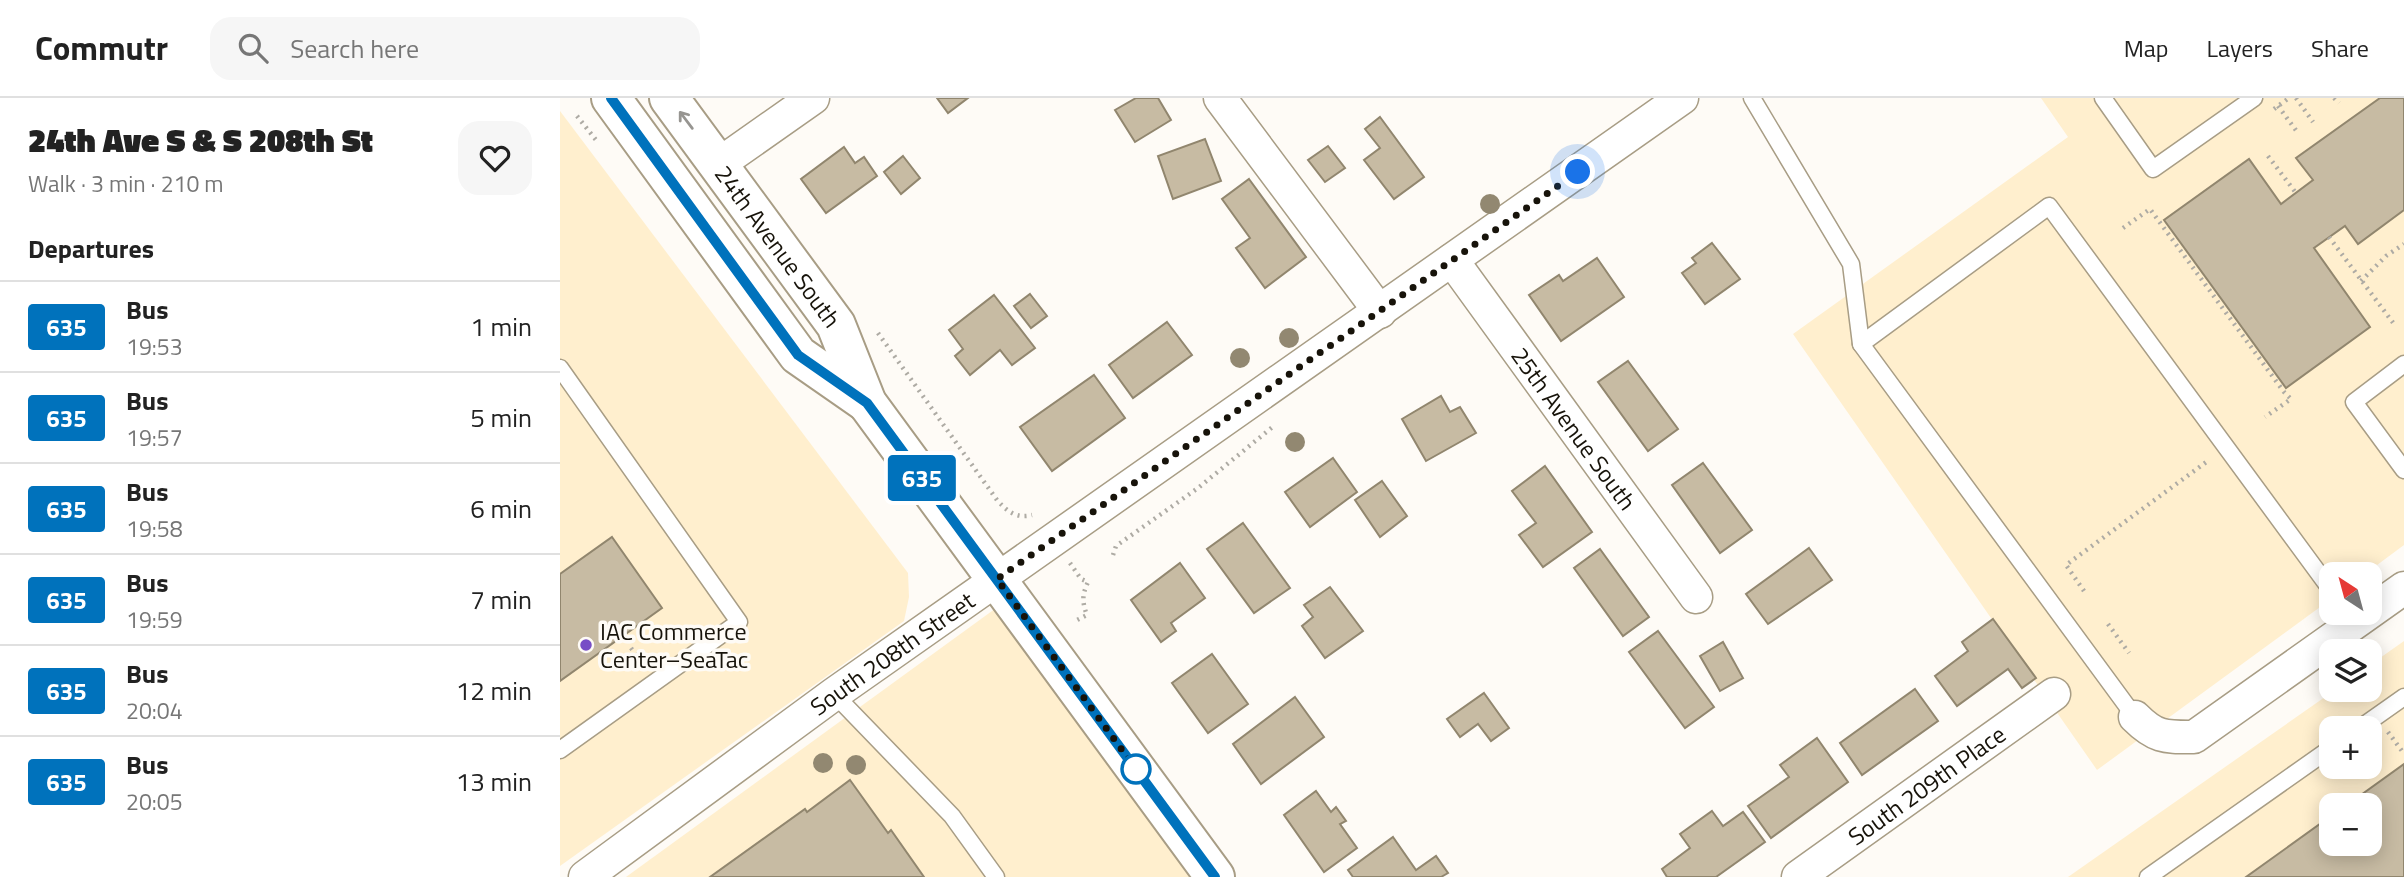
<!DOCTYPE html>
<html lang="en">
<head>
<meta charset="utf-8">
<style>
	:root { --surface:#fff; --page:#f6f6f6; --text:#222; --muted:#767676; --line:#e0e0e0 }
	body { margin:0; font-family:"Titillium Web",sans-serif; background:var(--page); color:var(--text); height:100vh; display:flex; flex-direction:column; font-size:26px; white-space:nowrap }
	* { box-sizing:border-box; margin:0 }
	p { font-size:23px; color:var(--muted) }
	.icon { flex:none; width:38px; height:38px; fill:none; stroke:currentColor; stroke-width:2; stroke-linecap:round; stroke-linejoin:round }
	.map { position:relative; flex:1; overflow:hidden }
	.panel { display:flex; flex-direction:column; background:var(--surface); width:560px }
	.panel>* { flex:none }
	.badge { padding:0 14px; border-radius:5px; font-size:24px; line-height:46px }
	.needle { width:46px; rotate:324deg }
	.tools { position:absolute; left:1759px; top:464px; display:grid; gap:14px }
	.tools a { display:grid; place-items:center; width:63px; height:63px; border-radius:14px; background:var(--surface); box-shadow:0 4px 18px #0003; font-size:35px }
	.you { position:absolute; width:35px; height:35px; margin:-18px; border:5px solid #fff; border-radius:50%; background:#1a73e8; box-shadow:0 0 0 10px #1a73e833 }
	.map>.badge { position:absolute; translate:-50% -50%; box-shadow:0 0 0 4px #fff }
	h2 { padding:0 28px; font-size:26px; line-height:63px }
	.round { display:grid; place-items:center; flex:none; width:74px; height:74px; border-radius:21px; background:var(--page) }
	.head { display:flex; align-items:center; justify-content:space-between; height:119px; padding:0 28px }
	h1 { font-size:33px; font-weight:800; line-height:52px }
	ul { padding:0; list-style:none }
	li { display:flex; align-items:center; gap:21px; height:91px; padding:0 28px; border-top:2px solid var(--line) }
	li div { flex:1 }
	li b { display:block; font-size:26px }
	li em { font-style:normal }
	li .badge { min-width:77px; font-weight:700; text-align:center }
	header { display:flex; align-items:center; gap:42px; box-sizing:border-box; height:98px; padding:0 35px; background:var(--surface); border-bottom:2px solid var(--line) }
	header strong { font-size:33px }
	nav { display:flex; gap:38px; margin-inline-start:auto; font-size:24px }
	.search { width:490px; height:63px; background:var(--page); display:flex; align-items:center; gap:18px; box-sizing:border-box; padding:0 24px; border-radius:21px; color:var(--muted); font-size:26px }
	main { display:flex; flex:1; min-height:0 }
	.map>svg:first-child { display:block }
	.built { fill:#ffefce; fill-rule:evenodd }
	.building { fill:#c7bba3; stroke:#91866e; stroke-width:2 }
	.lines { fill:none; stroke-linecap:round; stroke-linejoin:round }
	.lane-casing { stroke:#a89d85; stroke-width:19 }
	.street-casing { stroke:#a89d85; stroke-width:35 }
	.secondary-casing { stroke:#a89d85; stroke-width:42 }
	.path { stroke:#aeaba4; stroke-width:4.5; stroke-dasharray:2 5; stroke-linecap:butt }
	.lane { stroke:#fff; stroke-width:16 }
	.street { stroke:#fff; stroke-width:32 }
	.secondary { stroke:#fff; stroke-width:38 }
	.tree { fill:#928871 }
	.oneway { stroke:#979591 }
	.line-casing { stroke:#fff; stroke-width:16 }
	.line { stroke:#0072bc; stroke-width:10 }
	.walk { stroke:#17130a; stroke-width:7; stroke-dasharray:0 12.6 }
	.poi-dot { fill:#774dc6; stroke:#fefbf6; stroke-width:2.5 }
	.stop-dot { fill:#fff; stroke:#0072bc; stroke-width:3.5 }
	.labels { text-anchor:middle; dominant-baseline:central; stroke-width:7; stroke-linejoin:round; paint-order:stroke }
	.street-label { font-size:24px; fill:#17130a; stroke:#fefbf6 }
	.poi-label { font-size:24px; fill:#17130a; stroke:#fefbf6; text-anchor:start }
</style>
</head>
<body>
<header>
<strong>Commutr</strong>
<div class="search"><svg class="icon" aria-label="search" viewBox="0 0 24 24"><circle cx="10" cy="10" r="6"/><path d="M15 15l6 6"/></svg>Search here</div>
<nav><a>Map</a><a>Layers</a><a>Share</a></nav>
</header>
<main>
<section class="panel">
<div class="head"><div><h1>24th Ave S &amp; S 208th St</h1><p>Walk · 3 min · 210 m</p></div><a class="round"><svg class="icon" aria-label="heart" viewBox="0 0 24 24"><path d="M12 20l-8-8c-3-5 5-10 8-4 3-6 11-1 8 4z"/></svg></a></div>
<h2>Departures</h2>
<ul>
<li><span class="badge" style="background:#0072bc;color:#fff">635</span><div><b>Bus</b><p>19:53</p></div><em>1 min</em></li>
<li><span class="badge" style="background:#0072bc;color:#fff">635</span><div><b>Bus</b><p>19:57</p></div><em>5 min</em></li>
<li><span class="badge" style="background:#0072bc;color:#fff">635</span><div><b>Bus</b><p>19:58</p></div><em>6 min</em></li>
<li><span class="badge" style="background:#0072bc;color:#fff">635</span><div><b>Bus</b><p>19:59</p></div><em>7 min</em></li>
<li><span class="badge" style="background:#0072bc;color:#fff">635</span><div><b>Bus</b><p>20:04</p></div><em>12 min</em></li>
<li><span class="badge" style="background:#0072bc;color:#fff">635</span><div><b>Bus</b><p>20:05</p></div><em>13 min</em></li>
</ul>
</section>
<div class="map">
<svg width="1844" height="779" viewBox="0 0 1844 779">
	<rect width="100%" height="100%" fill="#fefbf6"/>
	<!-- built -->
	<g class="built">
		<polygon points="1481,0 1844,0 1844,447 1805,476 1771,476 1771,501 1537,672 1233,236 1508,39"/>
		<polygon points="0,13 348,475 349,499 344,523 0,768"/>
		<polygon points="443,505 636,779 66,779"/>
		<path d="M1844,543v236h-336l267,-187h35v-25zM1771,630h39v38h-39zM1771,707h39v39h-39z"/>
	</g>
	<!-- building -->
	<g class="building">
		<polygon points="377,0 408,0 388,15"/>
		<polygon points="576,0 598,0 611,22 575,44 555,12"/>
		<polygon points="1820,0 1844,0 1844,112 1798,146 1785,128 1754,150 1810,229 1726,290 1604,122 1689,61 1721,106 1753,82 1736,60"/>
		<polygon points="820,19 864,79 834,101 804,62 820,50 805,31"/>
		<polygon points="645,41 661,83 613,101 598,58"/>
		<polygon points="768,48 785,70 765,84 748,62"/>
		<polygon points="284,49 295,65 304,59 317,78 266,115 241,81"/>
		<polygon points="343,58 360,80 341,96 324,74"/>
		<polygon points="689,81 746,159 705,190 676,150 690,140 662,101"/>
		<polygon points="1152,145 1180,181 1145,206 1122,175 1136,165 1132,160"/>
		<polygon points="1037,160 1064,199 1001,243 969,197 999,177 1003,183"/>
		<polygon points="470,196 487,218 471,230 454,208"/>
		<polygon points="434,197 475,250 452,267 440,252 410,277 395,258 403,251 389,232"/>
		<polygon points="607,224 632,257 573,300 549,267"/>
		<polygon points="1068,263 1118,331 1088,353 1038,284"/>
		<polygon points="534,277 565,320 492,373 460,329"/>
		<polygon points="881,298 890,314 900,309 916,335 866,363 842,321"/>
		<polygon points="773,360 797,394 750,429 725,394"/>
		<polygon points="1143,365 1192,432 1160,455 1112,387"/>
		<polygon points="985,368 1032,434 983,469 959,437 976,425 952,393"/>
		<polygon points="822,383 847,418 820,439 795,402"/>
		<polygon points="683,425 730,490 694,515 647,451"/>
		<polygon points="52,439 102,510 0,583 0,476"/>
		<polygon points="1249,450 1272,482 1208,526 1186,496"/>
		<polygon points="1040,451 1089,519 1063,538 1014,470"/>
		<polygon points="620,465 645,500 611,525 616,533 601,544 571,502"/>
		<polygon points="770,489 803,533 765,560 742,528 753,519 744,507"/>
		<polygon points="1433,521 1476,580 1462,590 1448,571 1397,608 1375,578 1408,553 1402,544"/>
		<polygon points="1098,533 1154,609 1125,630 1069,554"/>
		<polygon points="1163,544 1183,580 1160,593 1140,558"/>
		<polygon points="652,556 688,606 648,635 612,585"/>
		<polygon points="1355,591 1378,623 1302,677 1280,645"/>
		<polygon points="924,595 949,630 931,643 918,626 900,639 887,621"/>
		<polygon points="735,599 764,639 701,686 673,646"/>
		<polygon points="1257,640 1288,684 1211,740 1188,708 1229,679 1220,667"/>
		<polygon points="1844,666 1844,779 1686,779 1771,718 1771,746 1810,746 1810,707 1787,707"/>
		<polygon points="290,682 328,735 331,732 364,779 150,779 245,711 247,714"/>
		<polygon points="756,693 771,714 776,709 786,723 780,726 797,750 764,774 724,717"/>
		<polygon points="1152,713 1163,728 1183,714 1205,744 1156,779 1107,779 1102,771 1130,750 1120,736"/>
		<polygon points="833,739 856,772 876,758 888,775 881,779 793,779 788,772"/>
	</g>
	<g class="lines">
		<defs>
			<g id="lane">
				<polyline points="1192,0 1291,166 1301,246"/>
				<polyline points="1543,0 1593,71 1694,0"/>
				<polyline points="1844,266 1794,304 1844,372"/>
				<polyline points="0,270 179,524 0,652"/>
				<polyline points="274,596 392,718 436,779"/>
				<polyline points="1575,619 1301,246 1489,108 1771,492"/>
				<polyline points="1800,630 1844,599"/>
				<polyline points="1588,779 1771,650"/>
			</g>
			<g id="street">
				<polyline points="660,0 820,214"/>
				<polyline points="159,66 253,0"/>
				<path id="s1" d="M892,162l244,337"/>
				<path d="M1575,619c21,21 30,20 59,20l210,-149"/>
				<path id="s2" d="M25,779l249,-183 848,-596"/>
				<path id="s3" d="M1238,779l256,-183"/>
			</g>
			<g id="secondary">
				<polyline points="51,0 238,257 307,305"/>
				<path id="s4" d="M109,0l167,227 31,78 348,474"/>
			</g>
		</defs>
		<!-- lane casing -->
		<use href="#lane" class="lane-casing"/>
		<!-- street casing -->
		<use href="#street" class="street-casing"/>
		<!-- secondary casing -->
		<use href="#secondary" class="secondary-casing"/>
		<!-- path -->
		<g class="path">
			<polyline points="1736,0 1753,24"/>
			<polyline points="1774,0 1779,5"/>
			<polyline points="1718,8 1738,35"/>
			<polyline points="1714,11 1729,0"/>
			<polyline points="17,18 36,42"/>
			<polyline points="1708,58 1736,95"/>
			<polyline points="1563,130 1590,111 1724,294 1731,301 1705,319"/>
			<polyline points="1769,139 1834,226"/>
			<polyline points="1801,183 1826,158 1844,146"/>
			<path d="M318,235l119,167c10,11 19,19 35,15"/>
			<polyline points="553,457 556,448 638,390 715,327"/>
			<path d="M510,465l11,16 7,3c-6,13 -6,20 -1,33l-10,5"/>
			<polyline points="1524,493 1506,467 1649,362"/>
			<polyline points="1548,526 1569,555"/>
			<polyline points="71,550 83,566"/>
			<polyline points="1828,634 1842,653"/>
		</g>
		<!-- lane -->
		<use href="#lane" class="lane"/>
		<!-- street -->
		<use href="#street" class="street"/>
		<!-- secondary -->
		<use href="#secondary" class="secondary"/>
	</g>
	<!-- trees -->
	<g class="tree">
		<circle cx="930" cy="106" r="10"/>
		<circle cx="729" cy="240" r="10"/>
		<circle cx="680" cy="260" r="10"/>
		<circle cx="735" cy="344" r="10"/>
		<circle cx="263" cy="665" r="10"/>
		<circle cx="296" cy="667" r="10"/>
	</g>
	<!-- one-way arrows -->
	<defs><path id="oneway-shaft" d="M-6 0H5M1.5-3L5.5 0L1.5 3" fill="none" stroke-width="1.6" stroke-linecap="round" stroke-linejoin="round" transform="scale(1.75)"/></defs>
	<use class="oneway" href="#oneway-shaft" transform="translate(126 22) rotate(-127)"/>
	<g class="lines">
		<defs>
			<polyline id="line" points="51,0 238,257 307,305 655,779"/>
		</defs>
		<!-- line casing -->
		<use href="#line" class="line-casing"/>
		<!-- line -->
		<use href="#line" class="line"/>
		<!-- walk -->
		<polyline class="walk" points="576,671 437,481 1018,74"/>
	</g>
	<!-- markers -->
	<circle class="poi-dot" cx="26" cy="547" r="7"/>
	<circle class="stop-dot" cx="576" cy="671" r="14"/>
	<g class="labels">
		<!-- street labels -->
		<g class="street-label">
			<text stroke="none"><textPath href="#s4" startOffset="184">24th Avenue South</textPath></text>
			<text stroke="none"><textPath href="#s1" startOffset="208">25th Avenue South</textPath></text>
			<text stroke="none"><textPath href="#s2" startOffset="380">South 208th Street</textPath></text>
			<text stroke="none"><textPath href="#s3" startOffset="158">South 209th Place</textPath></text>
		</g>
		<!-- poi labels -->
		<g class="poi-label">
			<text x="40" y="533">IAC Commerce<tspan x="40" dy="28">Center–SeaTac</tspan></text>
		</g>
	</g>
</svg>
<div class="tools">
<a><svg class="needle" viewBox="-14 -14 28 28"><path d="M0-13l5 13h-10z" fill="#e53935"/><path d="M0 13l5-13h-10z" fill="#767676"/></svg></a>
<a><svg class="icon" aria-label="layers" viewBox="0 0 24 24"><path d="M12 4l9 5-9 5-9-5zM3 14l9 5 9-5"/></svg></a>
<a>+</a>
<a>−</a>
</div>
<div class="you" style="left:1018px;top:74px"></div>
<b class="badge" style="left:362px;top:380px;background:#0072bc;color:#fff">635</b>
</div>
</main>
</body>
</html>
